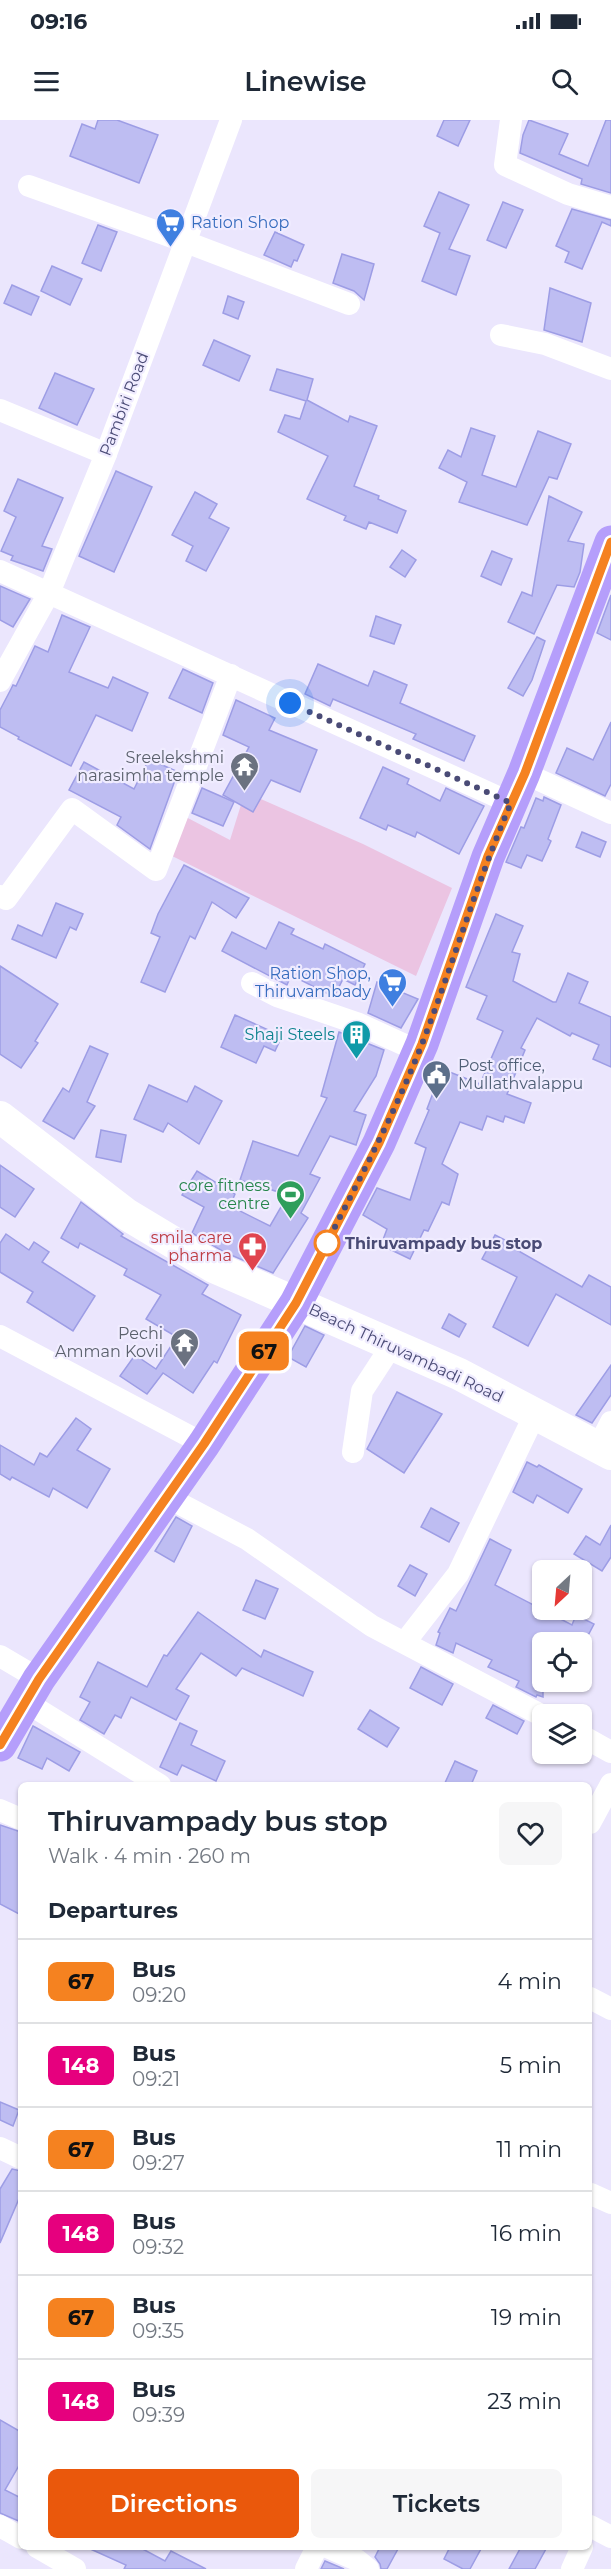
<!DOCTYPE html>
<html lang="en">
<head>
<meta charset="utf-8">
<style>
	:root { --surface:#fff; --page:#f6f6f7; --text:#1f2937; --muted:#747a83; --line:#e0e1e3; --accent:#ea580c }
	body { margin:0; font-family:Montserrat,sans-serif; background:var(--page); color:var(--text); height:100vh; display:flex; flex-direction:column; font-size:22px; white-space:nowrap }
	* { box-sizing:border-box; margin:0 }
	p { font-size:20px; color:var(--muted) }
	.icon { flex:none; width:33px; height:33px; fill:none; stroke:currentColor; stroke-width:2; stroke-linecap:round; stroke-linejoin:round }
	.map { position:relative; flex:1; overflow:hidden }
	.drawer { position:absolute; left:18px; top:1662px; width:574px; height:768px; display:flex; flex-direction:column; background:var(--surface); border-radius:9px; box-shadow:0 2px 4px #0004 }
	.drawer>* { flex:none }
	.badge { padding:0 12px; border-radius:9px; font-size:21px; line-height:39px }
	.needle { width:39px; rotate:206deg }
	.fabs { position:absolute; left:532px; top:1440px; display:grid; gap:12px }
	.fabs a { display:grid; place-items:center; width:60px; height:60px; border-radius:9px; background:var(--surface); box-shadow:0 2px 4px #0004; font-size:30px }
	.you { position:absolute; width:30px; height:30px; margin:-15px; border:4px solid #fff; border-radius:50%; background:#1a73e8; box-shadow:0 0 0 9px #1a73e833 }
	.map>.badge { position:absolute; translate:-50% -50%; box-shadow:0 0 0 3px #fff }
	h2 { padding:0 30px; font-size:22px; line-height:54px }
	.round { display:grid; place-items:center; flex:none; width:63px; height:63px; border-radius:9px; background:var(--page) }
	.summary { display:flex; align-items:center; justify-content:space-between; height:102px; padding:0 30px }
	h1 { font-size:28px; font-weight:600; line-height:45px }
	.primary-button { display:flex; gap:12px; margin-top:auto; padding:12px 30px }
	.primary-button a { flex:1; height:69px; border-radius:9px; background:var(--accent); color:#fff; font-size:24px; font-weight:600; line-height:69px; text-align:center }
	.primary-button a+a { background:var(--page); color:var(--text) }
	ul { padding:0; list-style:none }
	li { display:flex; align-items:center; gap:18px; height:84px; padding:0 30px; border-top:2px solid var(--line) }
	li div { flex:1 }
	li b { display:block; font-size:22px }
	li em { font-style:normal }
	li .badge { min-width:66px; font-weight:700; text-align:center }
	.status { display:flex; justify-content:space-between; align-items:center; height:42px; padding:0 30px; background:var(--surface); direction:ltr }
	.status svg { height:16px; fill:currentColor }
	header { display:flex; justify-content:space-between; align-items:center; height:78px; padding:0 30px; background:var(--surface); font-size:27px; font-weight:600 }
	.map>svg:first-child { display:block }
	.green { fill:#ebc4e2 }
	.building { fill:#bebdf2; stroke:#9d9de5; stroke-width:1.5 }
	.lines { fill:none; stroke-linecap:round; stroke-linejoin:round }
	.minor { stroke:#fff; stroke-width:22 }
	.secondary { stroke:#fff; stroke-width:32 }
	.primary { stroke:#b59efb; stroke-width:33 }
	.line-casing { stroke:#fff; stroke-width:14 }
	.line { stroke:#f58220; stroke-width:9 }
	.walk { stroke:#4a4b76; stroke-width:6; stroke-dasharray:0 10.8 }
	.stop-dot { fill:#fff; stroke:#f58220; stroke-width:3 }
	.labels { text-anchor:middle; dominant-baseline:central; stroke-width:4.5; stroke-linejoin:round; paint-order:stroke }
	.shop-label { font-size:16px; fill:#366cbe; stroke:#f0ecff; text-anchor:start }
	.street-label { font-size:16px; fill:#4a4b76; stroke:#f0ecff }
	.worship-label { font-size:16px; fill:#5b616d; stroke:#f0ecff; text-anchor:end }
	.culture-label { font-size:16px; fill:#0d838f; stroke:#f0ecff; text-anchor:end }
	.service-label { font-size:16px; fill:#4e5e75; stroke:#f0ecff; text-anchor:start }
	.leisure-label { font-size:16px; fill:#27864d; stroke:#f0ecff; text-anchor:end }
	.health-label { font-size:16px; fill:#be3a42; stroke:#f0ecff; text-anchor:end }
	.stop-label { font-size:16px; font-weight:bold; fill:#4a4b76; stroke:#f0ecff; text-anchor:start }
</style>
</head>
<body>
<div class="status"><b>09:16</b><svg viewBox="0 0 49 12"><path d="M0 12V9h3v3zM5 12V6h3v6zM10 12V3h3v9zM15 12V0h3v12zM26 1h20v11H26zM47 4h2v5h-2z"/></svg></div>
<header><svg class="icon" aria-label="menu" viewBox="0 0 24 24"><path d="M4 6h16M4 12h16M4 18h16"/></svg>Linewise<svg class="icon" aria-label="search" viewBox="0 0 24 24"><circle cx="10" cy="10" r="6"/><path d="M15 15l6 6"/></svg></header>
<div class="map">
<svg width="611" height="2449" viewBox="0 0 611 2449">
	<rect width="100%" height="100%" fill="#ebe6fd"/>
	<!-- green -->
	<polygon class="green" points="245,672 363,724 452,768 416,856 168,734 182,695 230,720"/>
	<!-- building -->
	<g class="building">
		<polygon points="98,0 117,0 158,15 139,63 70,36 82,4 95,9"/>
		<polygon points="444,0 470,0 458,26 437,16"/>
		<polygon points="529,0 568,14 559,34 588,46 606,0 611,0 611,73 581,64 582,59 520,33 523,15"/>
		<polygon points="439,72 469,85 449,129 470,136 456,175 422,161 440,113 424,106"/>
		<polygon points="503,82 523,90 506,128 487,120"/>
		<polygon points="572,89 611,100 611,106 602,102 582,149 565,142 569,132 556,126"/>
		<polygon points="98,105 117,112 101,151 82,143"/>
		<polygon points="275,112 304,125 297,141 294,140 291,147 264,135"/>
		<polygon points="342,134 374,144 364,180 354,171 333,163"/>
		<polygon points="52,146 82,159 70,185 41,171"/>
		<polygon points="12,165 39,177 31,195 4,183"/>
		<polygon points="550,168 591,183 582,222 544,210"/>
		<polygon points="228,176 244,182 238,199 223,193"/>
		<polygon points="214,220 250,236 239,261 203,245"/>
		<polygon points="277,249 313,259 307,280 348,302 350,296 377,306 354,366 379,376 378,379 406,391 397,413 369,402 366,409 344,400 346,396 307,379 328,336 278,312 285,295 300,299 306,281 270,270"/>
		<polygon points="55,253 94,269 77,305 39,288"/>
		<polygon points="471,308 495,316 482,355 516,367 538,311 571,324 557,359 549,357 527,405 459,382 467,362 439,348 448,330 461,337"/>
		<polygon points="116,351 152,367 114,452 79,436"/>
		<polygon points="18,359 63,378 42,426 52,429 43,451 11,440 13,436 1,431 16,397 4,391"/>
		<polygon points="195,372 217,384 209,398 229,408 206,451 186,441 193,426 172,415"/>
		<polygon points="549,376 582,392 568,421 584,424 580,452 574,467 557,465 534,514 508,502 522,472 532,476"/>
		<polygon points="402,430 416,440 405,457 390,447"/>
		<polygon points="492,431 512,439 501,465 481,456"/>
		<polygon points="0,466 30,479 13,507 0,500"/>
		<polygon points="611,475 611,520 597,513"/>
		<polygon points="62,495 90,507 69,552 108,568 113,557 148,573 132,611 96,595 71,646 18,619 19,617 0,607 0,590 11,569 13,565 16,566 35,526 48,532"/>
		<polygon points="376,496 401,505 394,524 370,516"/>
		<polygon points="537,517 545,521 532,560 523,576 508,568"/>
		<polygon points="318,544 368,566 374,551 407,565 400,583 475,616 464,641 413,619 416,614 333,579 330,586 305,574"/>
		<polygon points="183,549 213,563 202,593 169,578"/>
		<polygon points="236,580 275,598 269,610 317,630 300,672 271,660 253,692 223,675 249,627 223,615"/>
		<polygon points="611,602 611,664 605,676 556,653 567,628 593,640"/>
		<polygon points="149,639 178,652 150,729 117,705 121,697 69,670 84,642 134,669"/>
		<polygon points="383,647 409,659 407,664 440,681 446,668 484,686 459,734 417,712 415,717 388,705 386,710 360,698"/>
		<polygon points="202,668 234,682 223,706 192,693"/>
		<polygon points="544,677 561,685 548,719 551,721 542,741 527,735 521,748 506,742 521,707 524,708 536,678 543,681"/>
		<polygon points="582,712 606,722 600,737 576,727"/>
		<polygon points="184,745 249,778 236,798 212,782 195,819 190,816 165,872 141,862 160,817 151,813 158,794"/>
		<polygon points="56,783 83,794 76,810 70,807 56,838 12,819 18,805 42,816"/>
		<polygon points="496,794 523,806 512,832 520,834 513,861 553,882 556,882 568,853 588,862 579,883 611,897 611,947 593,939 599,925 572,913 570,916 537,898 521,928 525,930 507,974 531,983 524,1003 505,996 503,1002 487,996 482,1010 460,1002 442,1044 458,1054 449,1085 442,1082 428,1111 424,1110 410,1139 381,1125 387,1109 363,1095 377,1068 410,1080 426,1028 415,1023 429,990 427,989 442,949 480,964 503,911 477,899 487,876 466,867"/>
		<polygon points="279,802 294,809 291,814 323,829 325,824 365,844 355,865 343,859 334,877 291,855 287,865 222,831 232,812 266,829"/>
		<polygon points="0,846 58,884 35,921 38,923 21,948 0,934"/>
		<polygon points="377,862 418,879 401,908 368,893"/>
		<polygon points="235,895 282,916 275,931 264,926 256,943 221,927"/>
		<polygon points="339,912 384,930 376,956 354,991 366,995 356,1025 330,1016 310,1054 320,1058 301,1093 308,1098 273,1153 224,1132 192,1113 204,1087 182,1075 197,1051 235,1074 230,1086 270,1106 288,1075 240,1060 253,1021 298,1036 327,978 321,976"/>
		<polygon points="90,926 108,934 87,982 95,986 74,1019 43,1001 63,968 69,972"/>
		<polygon points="149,965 187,982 195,966 222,981 199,1024 168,1003 163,1012 134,999"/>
		<polygon points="101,1010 126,1015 121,1042 96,1037"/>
		<polygon points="0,1045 34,1069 15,1097 0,1087"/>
		<polygon points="81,1082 123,1114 121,1116 208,1165 202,1174 241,1195 217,1243 214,1241 193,1273 163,1253 147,1274 120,1256 135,1235 156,1249 177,1217 146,1199 161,1175 124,1155 127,1149 80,1123 78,1128 61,1118"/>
		<polygon points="6,1114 29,1130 34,1122 49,1132 42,1142 95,1176 73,1211 27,1182 33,1172 0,1152 0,1123"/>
		<polygon points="495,1115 517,1126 515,1129 582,1167 589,1155 611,1167 611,1205 556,1174 528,1226 493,1207 517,1157 482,1139"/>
		<polygon points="449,1194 466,1204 459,1217 442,1208"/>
		<polygon points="305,1206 324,1215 306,1247 288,1237"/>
		<polygon points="611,1245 611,1275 592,1303 576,1295"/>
		<polygon points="397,1272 442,1294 404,1353 367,1329"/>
		<polygon points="76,1298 91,1309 77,1330 110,1349 87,1388 53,1368 49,1377 12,1357 10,1360 0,1354 0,1325 34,1345 40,1333 47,1337"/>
		<polygon points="527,1342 537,1347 539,1345 582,1369 568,1393 537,1375 533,1383 513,1372"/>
		<polygon points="431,1388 459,1403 449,1422 421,1407"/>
		<polygon points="176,1397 192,1406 174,1442 155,1431"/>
		<polygon points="611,1405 611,1437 602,1451 574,1434 586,1416 600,1425"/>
		<polygon points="490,1419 511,1430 495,1465 572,1505 576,1495 594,1504 582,1527 582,1522 572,1522 561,1517 558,1522 543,1522 543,1577 537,1575 536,1577 516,1567 519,1561 488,1547 492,1540 456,1523 453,1533 436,1525 440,1513 438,1512 450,1488 456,1491"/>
		<polygon points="410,1445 427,1454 415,1476 398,1466"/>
		<polygon points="256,1460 278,1469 265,1499 243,1490"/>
		<polygon points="198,1492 261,1537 264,1530 313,1552 303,1576 242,1548 236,1556 201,1533 176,1569 189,1576 176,1600 131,1577 121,1598 115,1595 104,1614 80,1600 90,1582 80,1577 98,1542 147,1567 164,1535 167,1536"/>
		<polygon points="421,1547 453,1564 442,1585 410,1568"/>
		<polygon points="493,1585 524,1601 517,1614 486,1598"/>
		<polygon points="370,1590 399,1608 387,1627 358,1609"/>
		<polygon points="180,1603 197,1611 191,1625 225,1641 216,1661 182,1645 177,1655 160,1647"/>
		<polygon points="33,1606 80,1632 69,1651 47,1638 42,1649 18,1638"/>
		<polygon points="455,1641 477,1651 471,1665 444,1665"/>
		<polygon points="0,1705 21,1712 21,1795 0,1784"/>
		<polygon points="0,1982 19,1990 13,2006 0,2000"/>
		<polygon points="12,2049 21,2051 21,2074 0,2123 0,2069"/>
		<polygon points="0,2300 21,2312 21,2342 5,2370 21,2378 21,2402 0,2393"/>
		<polygon points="86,2427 139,2427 165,2441 171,2431 206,2449 124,2449 126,2445"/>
		<polygon points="380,2427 399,2427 387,2449 381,2449 380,2444 375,2437"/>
		<polygon points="450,2427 482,2427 470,2449 463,2449 444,2439"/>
		<polygon points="521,2427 547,2427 535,2449 509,2449"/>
		<polygon points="325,2441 344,2449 321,2449"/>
	</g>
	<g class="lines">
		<!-- minor -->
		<g class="minor">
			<polyline points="511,0 505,45 568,74 611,87"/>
			<polyline points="29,66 186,122 349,184"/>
			<polyline points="501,215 545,224 611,249"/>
			<polyline points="0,290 106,334"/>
			<polyline points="0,451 511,683"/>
			<polyline points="0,561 49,473 106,334 231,0"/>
			<polyline points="524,653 611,693"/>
			<polyline points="0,776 6,779 72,689 156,750 231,555"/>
			<polyline points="252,863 277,876 359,904 418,931"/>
			<polyline points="0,1216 204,1324"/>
			<polyline points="598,1327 611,1302"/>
			<polyline points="353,1332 362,1271 392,1225"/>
			<polyline points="167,1377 247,1419 372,1506 543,1596"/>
			<polyline points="405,1522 458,1454 535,1294"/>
			<polyline points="0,1536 39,1559"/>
			<polyline points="26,1582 160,1665"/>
			<polyline points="582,1616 611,1632"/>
			<polyline points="0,1690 21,1699"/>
			<polyline points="590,1703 611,1664"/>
			<polyline points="590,1878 611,1889"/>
			<polyline points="0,2028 21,2038"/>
			<polyline points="590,2076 591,2074 611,2083"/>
			<polyline points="0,2406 21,2418"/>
			<polyline points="590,2406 611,2417"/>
			<polyline points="37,2427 75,2449"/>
			<polyline points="327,2427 357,2440 368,2449"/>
			<polyline points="306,2449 317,2427"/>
			<polyline points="572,2449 582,2427"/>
		</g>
		<!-- secondary -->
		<polyline class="secondary" points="0,997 126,1094 214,1147 459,1254 611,1334"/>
		<!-- primary -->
		<polyline class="primary" points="0,1625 39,1559 204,1324 296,1183 379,1023 422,924 488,737 524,653 611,422"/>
	</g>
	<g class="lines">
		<defs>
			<polyline id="line" points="0,1625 39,1559 204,1324 296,1183 379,1023 422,924 488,736 525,653 611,422"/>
		</defs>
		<!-- line casing -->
		<use href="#line" class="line-casing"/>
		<!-- line -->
		<use href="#line" class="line"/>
		<!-- walk -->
		<path class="walk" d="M290,583l221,100c-34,79 -58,161 -89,241 -28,71 -64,138 -99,206l4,-7"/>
	</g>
	<!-- icons -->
	<defs>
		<symbol id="supermarket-pin" viewBox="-11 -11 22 30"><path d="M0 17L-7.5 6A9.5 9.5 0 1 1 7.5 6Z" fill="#3f7fe0" stroke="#f0ecff"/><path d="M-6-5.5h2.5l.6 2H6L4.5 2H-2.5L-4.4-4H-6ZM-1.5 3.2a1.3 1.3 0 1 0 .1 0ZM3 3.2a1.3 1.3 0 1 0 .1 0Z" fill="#fff"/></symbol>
		<symbol id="temple-pin" viewBox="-11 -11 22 30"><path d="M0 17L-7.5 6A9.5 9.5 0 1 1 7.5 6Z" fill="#6b7280" stroke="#f0ecff"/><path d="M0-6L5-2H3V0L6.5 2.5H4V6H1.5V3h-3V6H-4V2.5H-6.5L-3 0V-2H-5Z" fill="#fff"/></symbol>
		<symbol id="building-pin" viewBox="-11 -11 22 30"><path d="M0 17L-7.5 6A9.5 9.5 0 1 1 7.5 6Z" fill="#0f9aa8" stroke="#f0ecff"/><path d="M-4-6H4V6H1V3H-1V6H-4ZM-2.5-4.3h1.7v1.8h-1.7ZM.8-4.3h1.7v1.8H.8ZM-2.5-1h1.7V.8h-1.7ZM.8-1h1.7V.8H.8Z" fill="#fff"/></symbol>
		<symbol id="civic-pin" viewBox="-11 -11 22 30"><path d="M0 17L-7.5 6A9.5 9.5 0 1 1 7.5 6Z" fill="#5c6f8a" stroke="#f0ecff"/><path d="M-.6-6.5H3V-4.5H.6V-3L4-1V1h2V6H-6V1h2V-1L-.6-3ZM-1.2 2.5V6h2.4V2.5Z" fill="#fff"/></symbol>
		<symbol id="stadium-pin" viewBox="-11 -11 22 30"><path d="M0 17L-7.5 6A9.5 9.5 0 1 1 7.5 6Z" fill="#2e9e5b" stroke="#f0ecff"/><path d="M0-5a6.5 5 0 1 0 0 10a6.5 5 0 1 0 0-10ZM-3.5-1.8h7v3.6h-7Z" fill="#fff"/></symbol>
		<symbol id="pharmacy-pin" viewBox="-11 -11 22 30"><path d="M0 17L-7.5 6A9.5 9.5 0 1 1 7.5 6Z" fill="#e0444e" stroke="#f0ecff"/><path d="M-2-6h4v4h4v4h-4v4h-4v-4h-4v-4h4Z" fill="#fff"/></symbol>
	</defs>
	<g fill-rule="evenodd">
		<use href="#supermarket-pin" x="154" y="86" width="33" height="45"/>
		<use href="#temple-pin" x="228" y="630" width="33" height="45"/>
		<use href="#supermarket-pin" x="376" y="846" width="33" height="45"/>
		<use href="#building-pin" x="340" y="898" width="33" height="45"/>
		<use href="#civic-pin" x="420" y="938" width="33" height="45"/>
		<use href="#stadium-pin" x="274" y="1058" width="33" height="45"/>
		<use href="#pharmacy-pin" x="236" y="1110" width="33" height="45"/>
		<use href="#temple-pin" x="168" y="1206" width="33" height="45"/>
	</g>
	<!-- markers -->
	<circle class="stop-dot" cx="327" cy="1123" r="12"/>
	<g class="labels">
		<!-- shop labels -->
		<g class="shop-label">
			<text x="191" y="102">Ration Shop</text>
			<text x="371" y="853" text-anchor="end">Ration Shop,<tspan x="371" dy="18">Thiruvambady</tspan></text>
		</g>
		<!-- street labels -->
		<g class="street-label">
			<text transform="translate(124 284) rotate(-69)">Pambiri Road</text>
			<text transform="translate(406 1233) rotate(25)">Beach Thiruvambadi Road</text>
		</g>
		<!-- worship labels -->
		<g class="worship-label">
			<text x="224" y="637">Sreelekshmi<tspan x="224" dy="18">narasimha temple</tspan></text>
			<text x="163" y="1213">Pechi<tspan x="163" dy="18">Amman Kovil</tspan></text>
		</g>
		<!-- culture labels -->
		<g class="culture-label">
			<text x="335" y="914">Shaji Steels</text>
		</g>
		<!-- service labels -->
		<g class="service-label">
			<text x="458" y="945">Post office,<tspan x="458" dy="18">Mullathvalappu</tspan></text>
		</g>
		<!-- leisure labels -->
		<g class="leisure-label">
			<text x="270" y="1065">core fitness<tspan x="270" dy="18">centre</tspan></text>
		</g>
		<!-- health labels -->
		<g class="health-label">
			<text x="232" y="1117">smila care<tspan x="232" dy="18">pharma</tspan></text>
		</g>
		<!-- stop labels -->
		<g class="stop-label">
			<text x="345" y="1123">Thiruvampady bus stop</text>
		</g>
	</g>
</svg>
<div class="fabs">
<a><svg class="needle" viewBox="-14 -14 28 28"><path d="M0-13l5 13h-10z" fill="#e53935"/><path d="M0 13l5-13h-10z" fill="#747a83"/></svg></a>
<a><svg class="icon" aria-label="locate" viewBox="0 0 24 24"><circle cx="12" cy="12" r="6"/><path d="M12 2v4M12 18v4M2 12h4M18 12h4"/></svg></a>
<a><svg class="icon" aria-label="layers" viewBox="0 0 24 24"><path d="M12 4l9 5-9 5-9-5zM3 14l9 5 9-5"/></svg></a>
</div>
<div class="you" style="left:290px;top:583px"></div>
<b class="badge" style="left:264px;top:1231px;background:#f58220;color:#111">67</b>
<section class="drawer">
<div class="summary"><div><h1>Thiruvampady bus stop</h1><p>Walk · 4 min · 260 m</p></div><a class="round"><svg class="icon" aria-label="heart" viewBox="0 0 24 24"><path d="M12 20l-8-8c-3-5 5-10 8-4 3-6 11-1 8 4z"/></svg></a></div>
<h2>Departures</h2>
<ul>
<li><span class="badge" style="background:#f58220;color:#111">67</span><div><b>Bus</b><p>09:20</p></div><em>4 min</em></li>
<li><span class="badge" style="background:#e6007e;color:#fff">148</span><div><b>Bus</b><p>09:21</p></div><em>5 min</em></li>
<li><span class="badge" style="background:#f58220;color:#111">67</span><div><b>Bus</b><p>09:27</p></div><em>11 min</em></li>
<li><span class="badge" style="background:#e6007e;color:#fff">148</span><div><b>Bus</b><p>09:32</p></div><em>16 min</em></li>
<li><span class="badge" style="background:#f58220;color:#111">67</span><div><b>Bus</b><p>09:35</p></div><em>19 min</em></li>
<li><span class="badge" style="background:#e6007e;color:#fff">148</span><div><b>Bus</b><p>09:39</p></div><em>23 min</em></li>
</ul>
<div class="primary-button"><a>Directions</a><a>Tickets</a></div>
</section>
</div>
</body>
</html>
